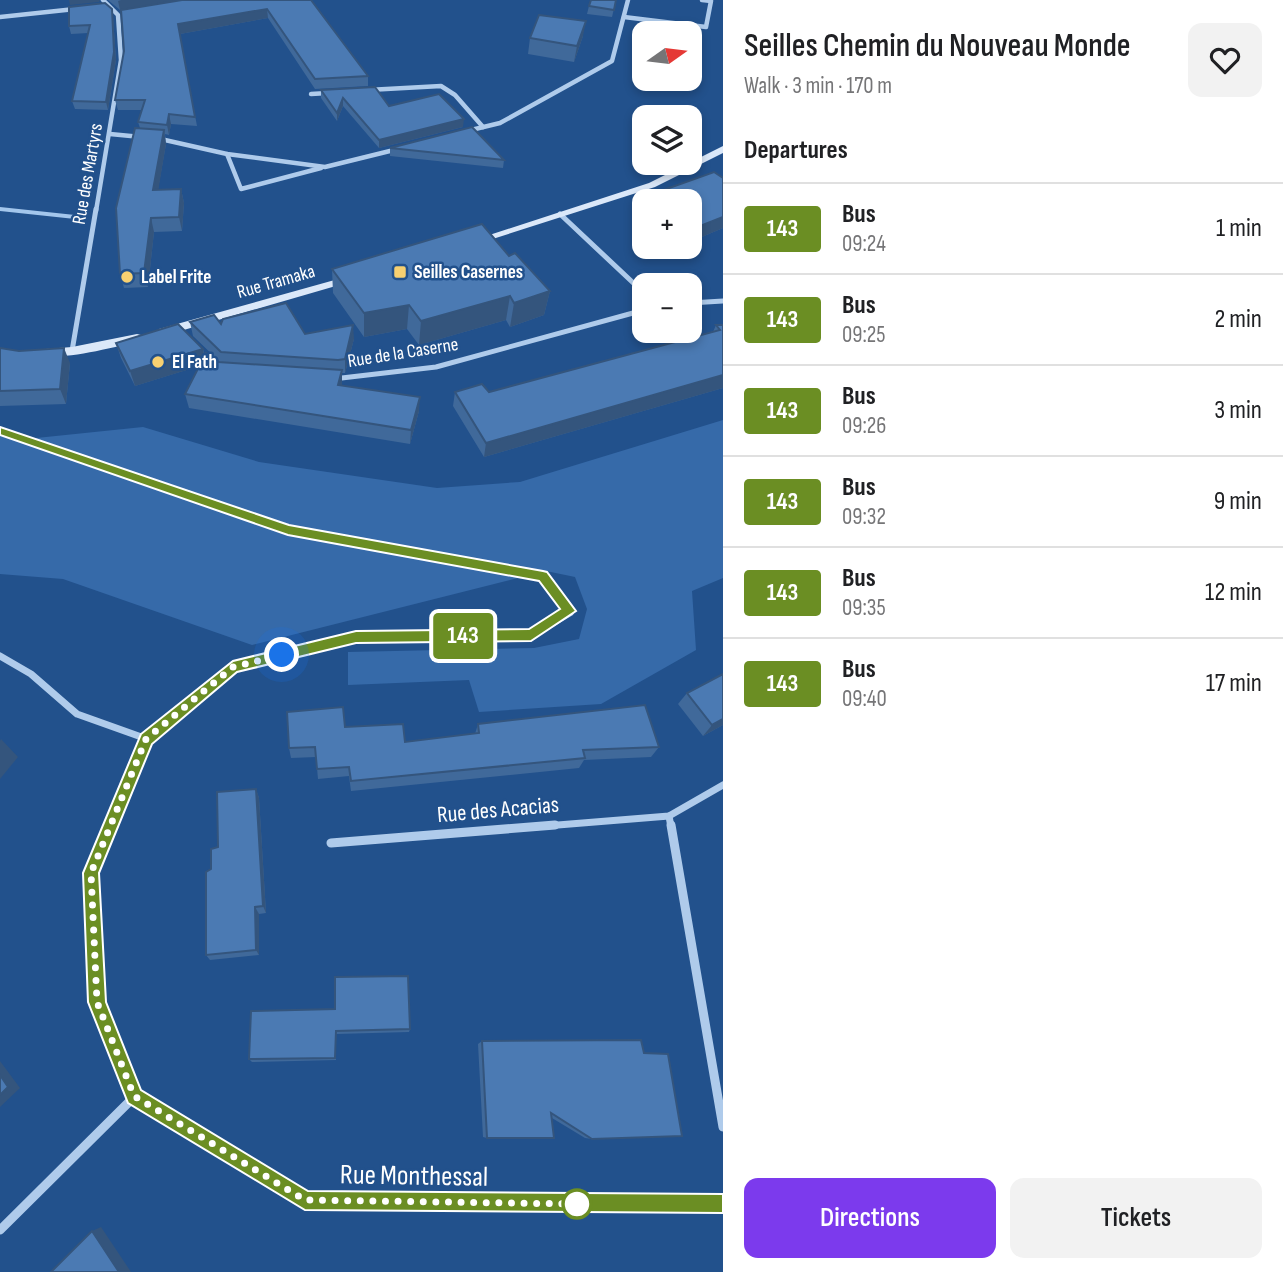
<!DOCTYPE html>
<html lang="en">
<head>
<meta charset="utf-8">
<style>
	:root { --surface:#fff; --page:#f2f2f2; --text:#202124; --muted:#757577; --line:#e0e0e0; --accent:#7c3aed }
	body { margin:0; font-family:"Sofia Sans Condensed",sans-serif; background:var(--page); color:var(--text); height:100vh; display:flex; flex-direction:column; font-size:26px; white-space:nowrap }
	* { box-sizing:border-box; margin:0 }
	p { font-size:23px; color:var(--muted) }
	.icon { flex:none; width:38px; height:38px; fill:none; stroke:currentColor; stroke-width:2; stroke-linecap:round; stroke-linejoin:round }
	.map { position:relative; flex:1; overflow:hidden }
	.sheet { display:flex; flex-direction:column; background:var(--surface); width:560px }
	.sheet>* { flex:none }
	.badge { padding:0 14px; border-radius:5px; font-size:24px; line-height:46px }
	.needle { width:46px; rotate:76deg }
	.buttons { position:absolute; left:632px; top:21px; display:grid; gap:14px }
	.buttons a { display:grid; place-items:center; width:70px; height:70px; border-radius:14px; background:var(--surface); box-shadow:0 4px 10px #0003; font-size:35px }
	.you { position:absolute; width:35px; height:35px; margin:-18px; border:5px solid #fff; border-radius:50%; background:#1a73e8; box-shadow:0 0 0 10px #1a73e833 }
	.map>.badge { position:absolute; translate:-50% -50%; box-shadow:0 0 0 4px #fff }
	h2 { padding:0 21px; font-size:26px; line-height:63px }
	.round { display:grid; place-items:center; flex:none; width:74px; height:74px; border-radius:14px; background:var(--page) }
	.summary { display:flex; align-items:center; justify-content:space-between; height:119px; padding:0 21px }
	h1 { font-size:33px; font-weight:600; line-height:52px }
	.button { display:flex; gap:14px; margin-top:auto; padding:14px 21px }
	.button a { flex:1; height:80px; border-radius:14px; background:var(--accent); color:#fff; font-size:28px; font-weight:600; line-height:80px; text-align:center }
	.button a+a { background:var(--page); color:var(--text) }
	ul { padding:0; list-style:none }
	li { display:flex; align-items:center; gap:21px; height:91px; padding:0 21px; border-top:2px solid var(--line) }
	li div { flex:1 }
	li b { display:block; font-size:26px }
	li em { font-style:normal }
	li .badge { min-width:77px; font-weight:700; text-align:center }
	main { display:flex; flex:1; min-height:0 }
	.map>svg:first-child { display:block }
	.green { fill:#366aa9 }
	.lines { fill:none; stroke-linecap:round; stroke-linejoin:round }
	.stream { fill:#a3c6ec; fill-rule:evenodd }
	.minor-far3 { stroke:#afcbeb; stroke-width:4.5 }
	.minor-far2 { stroke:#afcbeb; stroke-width:5 }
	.minor-far1 { stroke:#afcbeb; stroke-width:7 }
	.minor { stroke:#afcbeb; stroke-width:9 }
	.tertiary { fill:#afcbeb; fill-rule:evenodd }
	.secondary { fill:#dbe8f9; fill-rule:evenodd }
	.wall { fill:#40699a }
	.shaded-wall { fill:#34557d }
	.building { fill:#4b7ab3; stroke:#34557d; stroke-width:2 }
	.line { fill:#6b8e23; stroke:#fff; stroke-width:2 }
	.walk { stroke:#fff; stroke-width:7; stroke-dasharray:0 12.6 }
	.poi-dot { fill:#f7d071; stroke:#22518c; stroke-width:2.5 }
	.stop-dot { fill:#fff; stroke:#6b8e23; stroke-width:3.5 }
	.labels { text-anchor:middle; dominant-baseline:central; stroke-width:5; stroke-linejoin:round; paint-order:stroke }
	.far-street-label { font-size:19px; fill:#fff; stroke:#22518c }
	.far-poi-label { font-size:19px; font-weight:bold; fill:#fff; stroke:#22518c; text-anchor:start }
	.street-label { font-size:23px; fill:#fff; stroke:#22518c }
	.near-street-label { font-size:28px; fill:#fff; stroke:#22518c }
</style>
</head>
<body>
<main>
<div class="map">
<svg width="723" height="1272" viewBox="0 0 723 1272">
	<rect width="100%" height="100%" fill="#22518c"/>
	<!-- green -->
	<polygon class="green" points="723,420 723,578 692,591 696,650 601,704 479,712 469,680 348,685 348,652 534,648 579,639 587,609 575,577 546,571 252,645 63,579 0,574 0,431 17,440 143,427 259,462 437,488 520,482"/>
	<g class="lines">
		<!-- stream -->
		<polygon class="stream" points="0,207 75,215 78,217 75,219 0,211"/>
		<!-- minor-far3 -->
		<g class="minor-far3">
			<polyline points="0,17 75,9"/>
			<polyline points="624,17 706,27 711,1 702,0"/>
			<polyline points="368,90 441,86 455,95 483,127"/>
			<polyline points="311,94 328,93"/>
			<polyline points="467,131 500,123 612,61 628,0"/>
			<polyline points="110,134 141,137"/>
			<polyline points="156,138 227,154 325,167 398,149"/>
			<polyline points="227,154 241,189 321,168"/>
			<polyline points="96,211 121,60 118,15 103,0"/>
		</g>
		<!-- minor-far2 -->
		<g class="minor-far2">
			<polyline points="560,214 644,293"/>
			<polyline points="690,303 723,301"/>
			<polyline points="72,351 96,209"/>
			<polyline points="333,379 436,367 644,310"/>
		</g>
		<!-- minor-far1 -->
		<g class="minor-far1">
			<polyline points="0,656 31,674 77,714 147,739"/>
			<polyline points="669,816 671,827"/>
			<polyline points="533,827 669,816 723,785"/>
		</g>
		<!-- minor -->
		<g class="minor">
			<polyline points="671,825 723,1127"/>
			<polyline points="331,843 555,825"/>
			<polyline points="0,1230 134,1097"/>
		</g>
		<!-- tertiary -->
		<polygon class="tertiary" points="0,427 288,526 543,571 547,573 575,611 573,615 531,640 356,642 237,672 152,743 98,873 105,1002 140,1090 307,1191 723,1194 723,1212 305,1209 128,1102 89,1002 84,873 142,735 233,662 356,632 529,630 561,610 539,580 288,534 0,435"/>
		<!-- secondary -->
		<g class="secondary">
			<polygon points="723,146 723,153 655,187 480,243 471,241 649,183"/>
			<polygon points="349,276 354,279 353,281 163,336 158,332 159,329"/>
			<path d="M137,334l4,1v6c-19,4 -88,23 -101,12l6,-4 26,-2z"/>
		</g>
	</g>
	<!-- wall -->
	<g class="wall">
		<polygon points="108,0 181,0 120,10"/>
		<polygon points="182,0 311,0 368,76 368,86 315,89 268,18 180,34 197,126 171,124 169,135 165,134 166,144 158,189 181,189 184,203 182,231 154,232 148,287 124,288 120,274 140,128 138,122 142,110 118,110 115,100"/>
		<polygon points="616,0 612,17 587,14 589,6"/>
		<polygon points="112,9 113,17 116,60 108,110 75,109 72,101 88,33 71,34 69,26"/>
		<polygon points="583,36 574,62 528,54 530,38"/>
		<polygon points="321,90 389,106 463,127 379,148 343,106 337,121 321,98"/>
		<polygon points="390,148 504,160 503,168 390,156"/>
		<polygon points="714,172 723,178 723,228 690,242 690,201 644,201 644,218 636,212 641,198"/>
		<polygon points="509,256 550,291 544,315 510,327 506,320 419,345 407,329 364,337 333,293 332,269"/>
		<polygon points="190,322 221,324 305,334 354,339 345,373 342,373 342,386 419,411 410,444 189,408 185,394 199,366 135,386 121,358 116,343 203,349 205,356 220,362 193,336"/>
		<polygon points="716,325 723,325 723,388 484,457 453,406 455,392 489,392 713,332"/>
		<polygon points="0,348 70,363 66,404 0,406"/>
		<polygon points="687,693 723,725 703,736 678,704"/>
		<polygon points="478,724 659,747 651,757 584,760 579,768 351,791 349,776 318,779 316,757 291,758 289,748 345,727 405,742 475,734"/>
		<polygon points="256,789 259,798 266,913 259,914 259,955 210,960 206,955 211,869 218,847"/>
		<polygon points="251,1011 410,1029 409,1032 336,1034 336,1060 252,1062 249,1059"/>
		<polygon points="482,1041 592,1139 585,1138 552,1118 487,1138 483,1137 478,1044"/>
	</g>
	<!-- shaded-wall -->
	<g class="shaded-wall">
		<polygon points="69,0 100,0 99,2 70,5"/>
		<polygon points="121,0 181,0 120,10 118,1"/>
		<polygon points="112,9 113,17 116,60 108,110 106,102"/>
		<polygon points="267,9 268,18 180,34 178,24"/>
		<polygon points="586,21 583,36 574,62 577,46"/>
		<polygon points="343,98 343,106 337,121 337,113"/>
		<polygon points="169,114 171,124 169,135 167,125"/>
		<polygon points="464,119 463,127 379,148 379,140"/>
		<polygon points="164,130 166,144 156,204 153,190"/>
		<polygon points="181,189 184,203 182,231 179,217"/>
		<polygon points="723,217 723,228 690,242 690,230"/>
		<polygon points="151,218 154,232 148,287 144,273"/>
		<polygon points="550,291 544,315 510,327 514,303"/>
		<polygon points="510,296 506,320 419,345 421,321"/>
		<polygon points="409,305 407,329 364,337 364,313"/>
		<polygon points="353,325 354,339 345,373 345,359"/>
		<polygon points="64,348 70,363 66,404 60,389"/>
		<polygon points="203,349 206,364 135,386 130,371"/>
		<polygon points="342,370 342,384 339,399 338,385"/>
		<polygon points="723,375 723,388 484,457 486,443"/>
		<polygon points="420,397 419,411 410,444 411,430"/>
		<polygon points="723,719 723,725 703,736 712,725"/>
		<polygon points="1,739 18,757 0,779 0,741"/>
		<polygon points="256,789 259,798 266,913 263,906"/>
		<polygon points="255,907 259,914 259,955 256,950"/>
		<polygon points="0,1061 20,1088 0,1107"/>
		<polygon points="101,1227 131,1272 119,1272 92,1231"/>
	</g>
	<!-- building -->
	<g class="building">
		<polygon points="182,0 311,0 368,76 315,79 267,9 178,24 195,117 169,114 167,125 138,122 145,100 115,100 124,51 121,10"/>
		<polygon points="591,0 616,0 614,10 589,6"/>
		<polygon points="105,3 112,9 114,52 106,102 72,101 90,25 69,26 69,7"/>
		<polygon points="539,15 586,21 577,46 530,38"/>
		<polygon points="375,87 389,106 439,94 464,119 379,140 343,98 337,113 321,90"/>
		<polygon points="472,127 504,160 390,148"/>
		<polygon points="135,128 164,130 153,190 181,189 179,217 151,218 144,273 120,274 116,208"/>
		<polygon points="714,172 723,178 723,217 690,230 690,201 644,201 641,198"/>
		<polygon points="482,224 509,256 515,253 550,291 514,303 510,296 421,321 409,305 364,313 332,269"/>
		<polygon points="286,303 305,334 353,325 345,359 338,360 221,352 190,322 214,315 221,324 223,319"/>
		<polygon points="178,324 203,349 130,371 116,343"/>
		<polygon points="716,325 723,325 723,375 486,443 455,392 482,384 489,392 720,330"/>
		<polygon points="0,348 19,351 64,348 60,389 0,391"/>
		<polygon points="206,353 218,362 342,370 338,385 420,397 411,430 185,394"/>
		<polygon points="723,674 723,719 712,725 687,693"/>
		<polygon points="645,705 659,747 583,750 585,758 351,781 349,767 317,769 315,747 289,748 287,712 343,707 345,727 403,724 405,742 479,733 478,724"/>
		<polygon points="256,789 263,906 255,907 256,950 206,955 206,872 211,869 211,849 218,847 217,792"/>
		<polygon points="408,976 410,1029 336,1031 335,1058 249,1059 251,1011 335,1009 335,977"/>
		<polygon points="641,1040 644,1053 668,1054 682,1136 592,1139 551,1113 554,1138 487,1138 482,1041"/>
		<polygon points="0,1075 8,1087 0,1095"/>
		<polygon points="92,1231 119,1272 51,1272"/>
	</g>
	<!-- line -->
	<polygon class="line" points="0,427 289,525 543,571 547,572 576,611 531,641 356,643 237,672 152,744 99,873 106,1002 141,1090 308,1191 723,1194 723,1213 305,1210 128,1103 88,1002 83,873 141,734 233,661 356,631 529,629 560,609 539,581 288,535 0,435"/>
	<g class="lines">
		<!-- walk -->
		<polyline class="walk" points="282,655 233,667 146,739 91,873 97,1002 134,1096 305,1200 577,1204"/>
	</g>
	<!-- markers -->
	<g class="poi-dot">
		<rect x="393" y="265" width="14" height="14" rx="3.5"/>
		<circle cx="127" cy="277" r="7"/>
		<circle cx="158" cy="362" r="7"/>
	</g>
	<circle class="stop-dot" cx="577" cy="1204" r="14"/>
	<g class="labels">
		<!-- far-street labels -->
		<g class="far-street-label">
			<text transform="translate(88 174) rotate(-80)">Rue des Martyrs</text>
			<text transform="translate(276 282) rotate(-16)">Rue Tramaka</text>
			<text transform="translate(403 353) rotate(-9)">Rue de la Caserne</text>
		</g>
		<!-- far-poi labels -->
		<g class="far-poi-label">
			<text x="414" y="272">Seilles Casernes</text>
			<text x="141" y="277">Label Frite</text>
			<text x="172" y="362">El Fath</text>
		</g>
		<!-- street labels -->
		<g class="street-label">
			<text transform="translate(498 810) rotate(-5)">Rue des Acacias</text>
		</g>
		<!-- near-street labels -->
		<g class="near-street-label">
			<text transform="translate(414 1176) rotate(1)">Rue Monthessal</text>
		</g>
	</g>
</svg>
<div class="buttons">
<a><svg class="needle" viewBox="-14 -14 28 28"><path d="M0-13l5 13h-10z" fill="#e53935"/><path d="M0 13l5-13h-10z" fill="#757577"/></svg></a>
<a><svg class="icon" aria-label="layers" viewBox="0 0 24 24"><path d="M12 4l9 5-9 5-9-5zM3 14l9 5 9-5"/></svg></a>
<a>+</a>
<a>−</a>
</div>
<div class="you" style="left:282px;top:655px"></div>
<b class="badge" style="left:463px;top:636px;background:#6b8e23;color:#fff">143</b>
</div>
<section class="sheet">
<div class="summary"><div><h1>Seilles Chemin du Nouveau Monde</h1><p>Walk · 3 min · 170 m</p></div><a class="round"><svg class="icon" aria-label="heart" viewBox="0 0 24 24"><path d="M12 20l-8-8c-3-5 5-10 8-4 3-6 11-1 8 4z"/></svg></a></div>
<h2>Departures</h2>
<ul>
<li><span class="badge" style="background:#6b8e23;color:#fff">143</span><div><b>Bus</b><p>09:24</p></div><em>1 min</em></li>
<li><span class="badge" style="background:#6b8e23;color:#fff">143</span><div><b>Bus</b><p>09:25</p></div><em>2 min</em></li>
<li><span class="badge" style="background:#6b8e23;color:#fff">143</span><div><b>Bus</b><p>09:26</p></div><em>3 min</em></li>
<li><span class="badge" style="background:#6b8e23;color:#fff">143</span><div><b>Bus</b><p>09:32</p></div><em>9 min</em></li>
<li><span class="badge" style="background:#6b8e23;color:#fff">143</span><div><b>Bus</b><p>09:35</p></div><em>12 min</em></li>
<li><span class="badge" style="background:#6b8e23;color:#fff">143</span><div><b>Bus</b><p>09:40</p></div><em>17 min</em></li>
</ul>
<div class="button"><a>Directions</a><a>Tickets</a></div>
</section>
</main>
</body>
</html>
